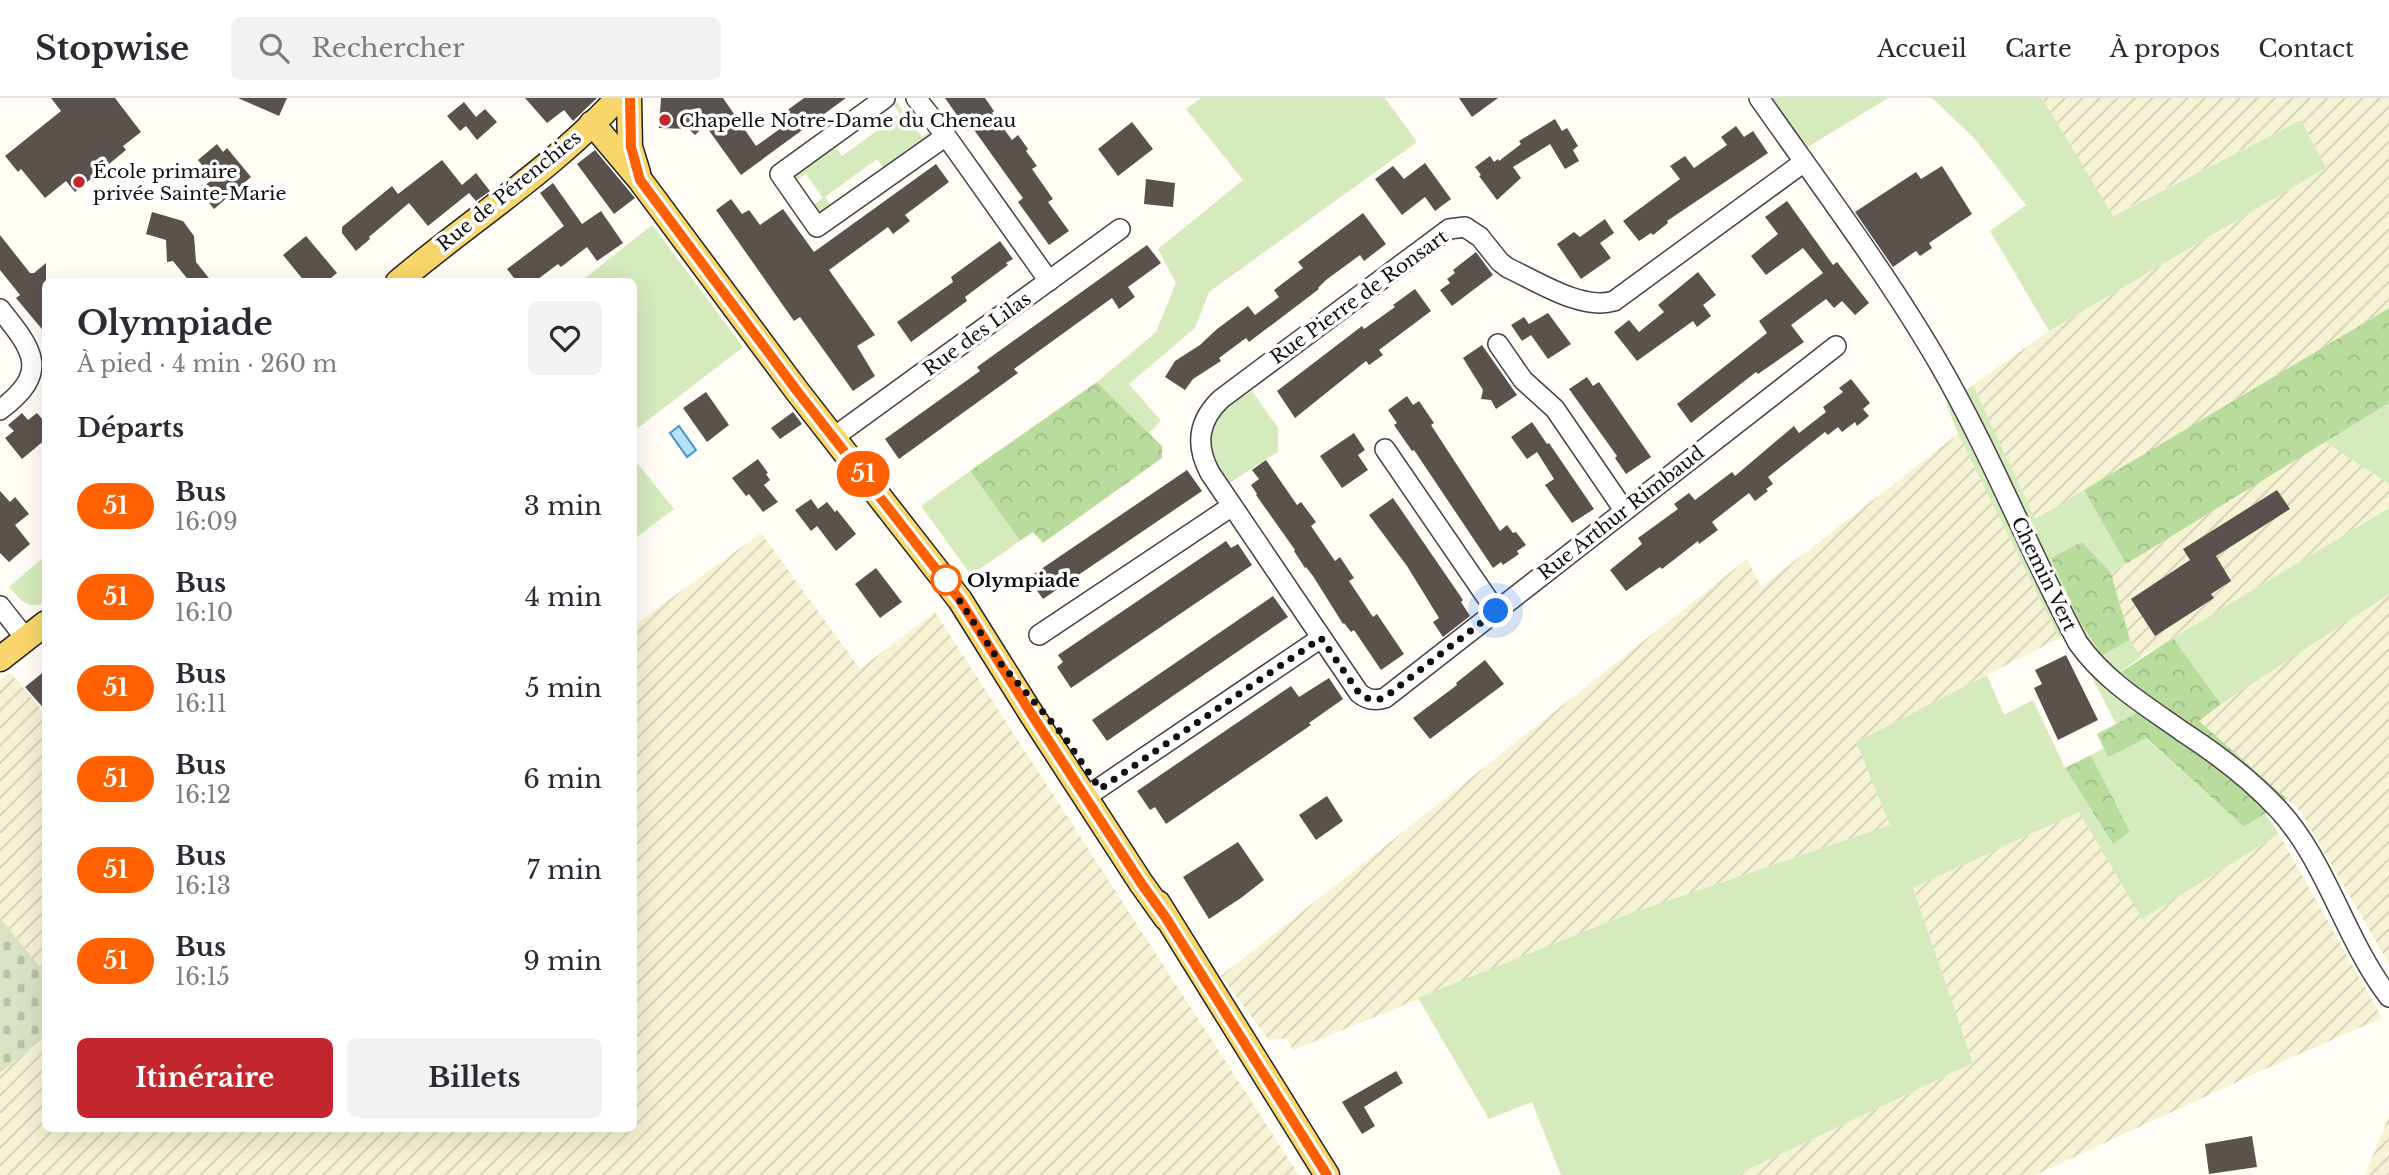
<!DOCTYPE html>
<html lang="fr">
<head>
<meta charset="utf-8">
<style>
	:root { --surface:#fff; --page:#f2f2f3; --text:#2b2b33; --muted:#7c7c81; --line:#e1e1e2; --accent:#c4262e }
	body { margin:0; font-family:"Libre Baskerville",serif; background:var(--page); color:var(--text); height:100vh; display:flex; flex-direction:column; font-size:26px; white-space:nowrap }
	* { box-sizing:border-box; margin:0 }
	p { font-size:23px; color:var(--muted) }
	.icon { flex:none; width:38px; height:38px; fill:none; stroke:currentColor; stroke-width:2; stroke-linecap:round; stroke-linejoin:round }
	.map { position:relative; flex:1; overflow:hidden }
	.panel { position:absolute; left:42px; top:180px; width:595px; height:854px; display:flex; flex-direction:column; background:var(--surface); border-radius:10px; box-shadow:0 7px 28px #0002 }
	.panel>* { flex:none }
	.badge { padding:0 14px; border-radius:23px; font-size:24px; line-height:46px }
	.you { position:absolute; width:35px; height:35px; margin:-18px; border:5px solid #fff; border-radius:50%; background:#1a73e8; box-shadow:0 0 0 10px #1a73e833 }
	.map>.badge { position:absolute; translate:-50% -50%; box-shadow:0 0 0 4px #fff }
	h2 { padding:0 35px; font-size:26px; line-height:63px }
	.round { display:grid; place-items:center; flex:none; width:74px; height:74px; border-radius:10px; background:var(--page) }
	.head { display:flex; align-items:center; justify-content:space-between; height:119px; padding:0 35px }
	h1 { font-size:33px; font-weight:700; line-height:52px }
	.action { display:flex; gap:14px; margin-top:auto; padding:14px 35px }
	.action a { flex:1; height:80px; border-radius:10px; background:var(--accent); color:#fff; font-size:28px; font-weight:700; line-height:80px; text-align:center }
	.action a+a { background:var(--page); color:var(--text) }
	ul { padding:0; list-style:none }
	li { display:flex; align-items:center; gap:21px; height:91px; padding:0 35px }
	li div { flex:1 }
	li b { display:block; font-size:26px }
	li em { font-style:normal }
	li .badge { min-width:77px; font-weight:700; text-align:center }
	header { display:flex; align-items:center; gap:42px; box-sizing:border-box; height:98px; padding:0 35px; background:var(--surface); border-bottom:2px solid var(--line) }
	header strong { font-size:33px }
	nav { display:flex; gap:38px; margin-inline-start:auto; font-size:24px }
	.search { width:490px; height:63px; background:var(--page); display:flex; align-items:center; gap:18px; box-sizing:border-box; padding:0 24px; border-radius:10px; color:var(--muted); font-size:26px }
	.map>svg:first-child { display:block }
	.farmland { fill:url(#farmland-furrows) }
	.grass { fill:#d5ebbd }
	.forest { fill:url(#forest-crowns) }
	.cemetery { fill:url(#cemetery-stones) }
	.water { fill:#b9e0f7; stroke:#3f96cf; stroke-width:2 }
	.building { fill:#5a524d }
	.lines { fill:none; stroke-linecap:round; stroke-linejoin:round }
	.minor-casing { stroke:#444; stroke-width:22 }
	.major-casing { stroke:#222; stroke-width:27 }
	.minor { stroke:#fff; stroke-width:19 }
	.major { stroke:#f9d66b; stroke-width:24 }
	.line-casing { stroke:#fff; stroke-width:16 }
	.line { stroke:#ff6000; stroke-width:10 }
	.walk { stroke:#111; stroke-width:7; stroke-dasharray:0 12.6 }
	.poi-dot { fill:#c4262e; stroke:#fff; stroke-width:2.5 }
	.stop-dot { fill:#fff; stroke:#ff6000; stroke-width:3.5 }
	.labels { text-anchor:middle; dominant-baseline:central; stroke-width:7; stroke-linejoin:round; paint-order:stroke }
	.poi-label { font-size:19px; fill:#111; stroke:#fff; text-anchor:start }
	.street-label { font-size:19px; fill:#111; stroke:#fff }
	.stop-label { font-size:19px; font-weight:bold; fill:#111; stroke:#fff; text-anchor:start }
</style>
</head>
<body>
<header>
<strong>Stopwise</strong>
<div class="search"><svg class="icon" aria-label="search" viewBox="0 0 24 24"><circle cx="10" cy="10" r="6"/><path d="M15 15l6 6"/></svg>Rechercher</div>
<nav><a>Accueil</a><a>Carte</a><a>À propos</a><a>Contact</a></nav>
</header>
<div class="map">
<svg width="2389" height="1077" viewBox="0 0 2389 1077">
	<defs>
		<pattern id="farmland-furrows" width="10" height="10" patternUnits="userSpaceOnUse" patternTransform="scale(1.75)"><rect width="10" height="10" fill="#f6f3d4"/><path d="M-1 1l2-2M0 10L10 0M9 11l2-2" fill="none" stroke="#d2cfb5"/></pattern>
		<pattern id="forest-crowns" width="20" height="18" patternUnits="userSpaceOnUse" patternTransform="scale(1.75)"><rect width="20" height="18" fill="#b9dc9c"/><path d="M2 6a3 3 0 1 1 6 0M12 15a3 3 0 1 1 6 0" fill="none" stroke="#9ebc85"/></pattern>
		<pattern id="cemetery-stones" width="16" height="16" patternUnits="userSpaceOnUse" patternTransform="scale(1.75)"><rect width="16" height="16" fill="#d9e3c4"/><path d="M2 7V4a2 2 0 0 1 4 0v3zM10 15v-3a2 2 0 0 1 4 0v3z" fill="#b9c2a7"/></pattern>
	</defs>
	<rect width="100%" height="100%" fill="#fffdf5"/>
	<!-- farmland -->
	<g class="farmland">
		<polygon points="2042,0 2389,0 2389,210 2035,422 1973,287 2049,233 2326,70 2301,22 2112,118"/>
		<polygon points="1958,336 2059,540 1856,644 1891,727 1623,818 1293,952 1286,940 1269,942 1221,878 1747,461 1761,489"/>
		<polygon points="2325,344 2389,386 2389,410 2141,559 2130,542 2111,475"/>
		<polygon points="761,435 860,571 935,514 1299,1077 0,1077 0,975 45,939 46,1031 634,1031 634,527"/>
		<polygon points="2389,496 2389,866 2301,714 2198,622 2252,584"/>
		<polygon points="10,574 45,616 45,875 0,820 0,583"/>
		<polygon points="2079,714 2142,820 2279,736 2382,920 2263,972 2035,1077 1737,1077 1973,965 1913,790"/>
		<polygon points="2389,1018 2389,1077 2365,1077"/>
	</g>
	<!-- grass -->
	<g class="grass">
		<polygon points="906,0 909,0 914,8 904,15 922,39 932,32 933,38 886,72 877,61 825,99 833,110 820,117 813,107 823,100 806,76 795,83 795,74 834,47 842,58 900,16 892,4 895,2 903,13 911,7"/>
		<polygon points="1201,0 1385,0 1417,44 1209,194 1195,230 1129,286 1161,323 1149,335 1097,284 1156,234 1176,185 1158,151 1243,82 1186,11"/>
		<polygon points="1772,0 1888,0 1806,50"/>
		<polygon points="1932,0 2042,0 2113,118 2301,22 2326,70 2049,233 1990,133 2026,107 1974,40"/>
		<polygon points="652,127 743,249 634,333 634,184 580,184"/>
		<polygon points="1973,287 2035,421 2084,392 2126,466 2111,475 2082,444 2051,461 2102,556 2130,542 2141,559 2121,573 2157,605 2116,626 2086,568 2065,537 2059,540 1958,336 1946,305"/>
		<path d="M1252,293l26,37v24l-50,32c-14,-22 -29,-47 -9,-71 8,-9 23,-15 33,-22z"/>
		<polygon points="2389,305 2389,386 2325,344"/>
		<polygon points="634,361 674,411 634,441"/>
		<polygon points="970,373 1020,443 971,477 921,408"/>
		<polygon points="2389,410 2389,496 2221,606 2173,540"/>
		<path d="M45,458v47c-18,7 -24,-3 -36,-16z"/>
		<polygon points="1987,577 2004,617 2033,602 2065,670 2113,746 2130,734 2091,657 2104,650 2108,658 2145,640 2244,729 2265,715 2279,736 2142,821 2079,714 1913,790 1973,965 1737,1077 1561,1077 1532,1004 1489,1021 1418,900 1623,818 1890,727 1856,644"/>
	</g>
	<!-- forest -->
	<g class="forest">
		<polygon points="2389,210 2389,305 2126,466 2084,392"/>
		<polygon points="1097,284 1162,348 1162,360 1043,445 1033,434 1020,443 970,373"/>
		<polygon points="2082,444 2111,475 2130,542 2102,557 2080,524 2051,460"/>
		<polygon points="2173,540 2221,606 2199,623 2287,701 2244,729 2146,640 2108,659 2097,636 2156,605 2121,574"/>
		<polygon points="2091,657 2130,734 2113,746 2065,670"/>
	</g>
	<!-- cemetery -->
	<polygon class="cemetery" points="0,820 45,875 45,939 0,975"/>
	<!-- water -->
	<polygon class="water" points="679,328 696,352 687,359 670,335"/>
	<!-- building -->
	<g class="building">
		<polygon points="51,0 115,0 141,34 123,48 126,52 75,94 66,83 45,100 21,71 18,74 5,58 61,13"/>
		<polygon points="238,0 287,0 279,18"/>
		<polygon points="525,0 597,0 573,23 564,12 547,25"/>
		<polygon points="661,0 723,0 756,48 784,28 778,19 804,0 846,0 741,77 705,27 695,37 689,31 659,30"/>
		<polygon points="945,0 985,0 994,13 992,15 1012,42 1018,37 1028,51 1026,53 1037,68 1032,71 1053,101 1048,104 1069,133 1049,147 1018,104 1023,100 1012,85 972,29 968,33"/>
		<polygon points="1459,0 1498,0 1472,19"/>
		<polygon points="464,4 476,19 485,11 497,24 477,42 466,28 460,33 447,18"/>
		<polygon points="1555,21 1562,33 1567,30 1578,48 1573,52 1579,63 1565,71 1550,46 1513,69 1521,80 1497,102 1479,78 1481,77 1475,69 1490,58 1494,64 1498,61 1499,63 1521,46 1519,43"/>
		<polygon points="1132,24 1153,51 1118,78 1098,51"/>
		<polygon points="1736,28 1744,39 1753,33 1768,55 1667,123 1668,125 1653,137 1651,135 1639,143 1623,123 1680,81 1670,68 1685,58 1694,70 1727,47 1721,39"/>
		<polygon points="217,46 223,54 227,50 251,79 214,111 199,92 213,81 198,62"/>
		<polygon points="595,52 635,100 614,116 577,66"/>
		<polygon points="442,62 462,87 476,75 490,93 476,103 469,95 428,128 409,105 369,139 370,141 356,153 342,135 342,129 392,88 398,96"/>
		<polygon points="1425,65 1451,101 1435,113 1425,99 1402,117 1375,81 1393,68 1404,81"/>
		<polygon points="936,66 949,84 905,117 910,123 893,136 888,129 829,172 875,237 857,248 875,278 853,293 800,219 794,223 716,112 731,101 742,116 749,112 760,127 783,111 814,154"/>
		<polygon points="1942,68 1972,116 1929,145 1932,150 1920,158 1916,153 1893,169 1855,114 1916,74 1921,81"/>
		<polygon points="1146,81 1175,85 1173,109 1144,106"/>
		<polygon points="553,85 582,126 601,113 623,145 597,163 587,149 561,169 558,166 534,184 517,184 507,171 564,128 540,95"/>
		<polygon points="1787,103 1833,167 1837,164 1869,205 1855,217 1842,203 1834,210 1826,201 1791,227 1804,244 1758,276 1756,274 1691,325 1677,306 1767,235 1759,223 1823,175 1803,150 1766,177 1751,158 1778,136 1765,119"/>
		<polygon points="152,114 183,123 194,138 196,164 212,184 190,184 173,163 167,164 166,142 146,136"/>
		<polygon points="1363,115 1386,146 1364,163 1360,157 1326,182 1318,190 1319,191 1294,210 1249,244 1246,240 1219,260 1221,263 1193,281 1185,292 1165,279 1175,263 1200,247 1217,231 1248,208 1255,217 1279,199 1274,192 1303,170 1298,164"/>
		<polygon points="1605,121 1614,135 1600,145 1611,160 1581,181 1557,146 1574,134 1580,139"/>
		<polygon points="0,137 30,175 34,175 46,165 46,236 16,200 20,197 0,172"/>
		<polygon points="306,138 337,175 326,184 305,184 283,157"/>
		<polygon points="1000,143 1013,161 1006,165 1008,167 965,199 967,203 911,244 897,224 953,184 951,179"/>
		<polygon points="1147,147 1161,165 1128,189 1135,199 1119,211 1112,200 1014,271 1018,275 899,361 885,341 980,273 977,269"/>
		<polygon points="1476,154 1493,177 1452,208 1440,192 1450,185 1447,181 1455,175 1453,172"/>
		<polygon points="1698,174 1716,197 1703,207 1711,218 1697,229 1693,223 1637,263 1614,234 1629,222 1639,234 1664,214 1658,207"/>
		<polygon points="1415,191 1431,213 1379,252 1383,257 1369,267 1366,263 1295,320 1277,293 1362,228 1364,231 1395,209 1393,207"/>
		<polygon points="1548,215 1571,246 1548,261 1531,237 1522,243 1511,227 1524,219 1529,226"/>
		<polygon points="1482,247 1517,297 1496,311 1491,302 1481,301 1483,292 1463,260"/>
		<polygon points="1587,279 1593,288 1599,284 1651,359 1626,376 1615,360 1617,358 1569,291"/>
		<polygon points="1851,281 1870,305 1863,311 1869,318 1857,328 1855,324 1842,334 1838,329 1828,337 1825,334 1768,379 1773,386 1766,391 1768,393 1755,403 1749,395 1712,424 1718,432 1699,446 1698,443 1662,471 1660,469 1626,493 1610,472 1642,446 1638,440 1678,411 1674,406 1689,395 1695,402 1732,374 1735,378 1794,328 1799,335 1826,314 1823,309 1843,294 1839,290"/>
		<polygon points="706,294 729,327 707,344 683,310"/>
		<polygon points="1407,298 1413,307 1419,303 1434,325 1431,327 1500,433 1507,427 1513,435 1516,434 1526,447 1517,453 1519,456 1503,467 1501,464 1493,470 1414,352 1412,353 1394,327 1397,325 1388,312"/>
		<polygon points="793,314 802,326 780,341 771,330"/>
		<polygon points="22,315 28,322 37,315 46,325 46,341 22,361 5,340 14,333 8,327"/>
		<polygon points="1532,324 1547,346 1549,345 1594,411 1572,425 1545,387 1554,381 1537,354 1527,361 1511,339"/>
		<polygon points="1354,335 1365,352 1358,357 1368,372 1342,390 1320,358"/>
		<polygon points="758,361 768,375 766,376 770,382 764,387 778,404 763,414 749,396 746,398 732,380"/>
		<polygon points="1266,362 1297,407 1301,404 1316,424 1311,428 1335,463 1340,459 1354,480 1349,483 1373,519 1377,516 1404,556 1381,572 1354,532 1351,534 1344,525 1343,526 1313,478 1306,469 1305,470 1294,453 1295,452 1256,397 1257,396 1251,387 1259,381 1252,372"/>
		<polygon points="1187,372 1202,393 1043,501 1028,480"/>
		<polygon points="2277,392 2290,411 2216,458 2231,483 2211,496 2214,500 2155,538 2131,501 2190,462 2183,451"/>
		<polygon points="0,393 10,404 15,399 29,416 15,427 30,446 9,464 0,455"/>
		<polygon points="1393,400 1463,502 1461,504 1470,518 1443,539 1433,524 1439,520 1407,468 1369,417"/>
		<polygon points="811,401 818,411 827,404 835,414 837,412 856,436 836,453 817,428 811,433 795,412"/>
		<polygon points="1226,443 1231,450 1238,446 1252,467 1071,590 1057,569 1063,564 1058,557"/>
		<polygon points="876,470 902,504 880,520 855,486"/>
		<polygon points="1273,498 1288,519 1107,643 1092,622"/>
		<polygon points="2066,557 2098,622 2058,642 2034,590 2042,586 2035,572"/>
		<polygon points="1485,562 1504,586 1430,641 1413,620 1457,587 1456,585"/>
		<polygon points="46,572 46,613 25,589"/>
		<polygon points="1329,580 1343,601 1309,625 1311,627 1166,726 1155,709 1150,712 1137,693 1291,588 1299,599"/>
		<polygon points="1327,698 1343,723 1316,742 1299,717"/>
		<polygon points="1238,744 1264,782 1241,800 1209,821 1183,779"/>
		<polygon points="1396,973 1403,985 1364,1009 1375,1028 1362,1036 1342,1004"/>
		<polygon points="2252,1038 2257,1069 2209,1076 2205,1046"/>
	</g>
	<g class="lines">
		<defs>
			<g id="minor">
				<polyline points="885,0 780,76 817,129 946,38"/>
				<polyline points="916,0 946,38 1049,183"/>
				<path d="M1759,0c61,87 126,173 179,264 53,91 91,189 140,281 28,39 67,62 105,89 34,22 68,48 95,77 48,51 67,131 111,188"/>
				<path d="M1804,64l-190,139c-32,10 -77,-20 -106,-33l-8,-6 -20,-25 -15,-10 -16,2 -228,170c-23,22 -26,46 -11,74l149,220c8,7 16,8 26,5l451,-352"/>
				<path d="M0,211c33,41 51,63 0,101"/>
				<polyline points="1498,246 1523,282 1555,311 1624,412"/>
				<polyline points="834,339 1120,131"/>
				<polyline points="1385,351 1496,513"/>
				<polyline points="0,508 26,541"/>
				<polyline points="1039,537 1232,408"/>
				<polyline points="1086,699 1321,540"/>
			</g>
			<g id="major">
				<polyline points="629,0 630,49 638,75"/>
				<polyline points="592,25 640,82 797,293 960,502 1032,617 1141,785 1166,820"/>
				<path d="M398,184c72,-61 156,-114 220,-184"/>
				<polyline points="0,561 46,525"/>
				<polyline points="1158,805 1327,1077"/>
			</g>
		</defs>
		<!-- minor casing -->
		<use href="#minor" class="minor-casing"/>
		<!-- major casing -->
		<use href="#major" class="major-casing"/>
		<!-- minor -->
		<use href="#minor" class="minor"/>
		<!-- major -->
		<use href="#major" class="major"/>
	</g>
	<g class="lines">
		<defs>
			<polyline id="line" points="630,0 631,49 640,82 797,293 960,502 1032,617 1141,785 1166,820 1327,1077"/>
		</defs>
		<!-- line casing -->
		<use href="#line" class="line-casing"/>
		<!-- line -->
		<use href="#line" class="line"/>
		<!-- walk -->
		<path class="walk" d="M946,482l55,84 61,70 38,55 221,-151 38,55c8,7 16,8 25,5l112,-87"/>
	</g>
	<!-- markers -->
	<g class="poi-dot">
		<circle cx="665" cy="22" r="7"/>
		<circle cx="79" cy="84" r="7"/>
	</g>
	<circle class="stop-dot" cx="946" cy="482" r="14"/>
	<g class="labels">
		<!-- poi labels -->
		<g class="poi-label">
			<text x="679" y="22">Chapelle Notre-Dame du Cheneau</text>
			<text x="93" y="73">École primaire<tspan x="93" dy="22">privée Sainte-Marie</tspan></text>
		</g>
		<!-- street labels -->
		<g class="street-label">
			<text transform="translate(509 93) rotate(-39)">Rue de Pérenchies</text>
			<text transform="translate(1359 199) rotate(-36)">Rue Pierre de Ronsart</text>
			<text transform="translate(977 236) rotate(-36)">Rue des Lilas</text>
			<text transform="translate(1621 415) rotate(-38)">Rue Arthur Rimbaud</text>
			<text transform="translate(2044 476) rotate(64)">Chemin Vert</text>
		</g>
		<!-- stop labels -->
		<g class="stop-label">
			<text x="967" y="482">Olympiade</text>
		</g>
	</g>
</svg>
<div class="you" style="left:1496px;top:513px"></div>
<b class="badge" style="left:863px;top:376px;background:#ff6000;color:#fff">51</b>
<section class="panel">
<div class="head"><div><h1>Olympiade</h1><p>À pied · 4 min · 260 m</p></div><a class="round"><svg class="icon" aria-label="heart" viewBox="0 0 24 24"><path d="M12 20l-8-8c-3-5 5-10 8-4 3-6 11-1 8 4z"/></svg></a></div>
<h2>Départs</h2>
<ul>
<li><span class="badge" style="background:#ff6000;color:#fff">51</span><div><b>Bus</b><p>16:09</p></div><em>3 min</em></li>
<li><span class="badge" style="background:#ff6000;color:#fff">51</span><div><b>Bus</b><p>16:10</p></div><em>4 min</em></li>
<li><span class="badge" style="background:#ff6000;color:#fff">51</span><div><b>Bus</b><p>16:11</p></div><em>5 min</em></li>
<li><span class="badge" style="background:#ff6000;color:#fff">51</span><div><b>Bus</b><p>16:12</p></div><em>6 min</em></li>
<li><span class="badge" style="background:#ff6000;color:#fff">51</span><div><b>Bus</b><p>16:13</p></div><em>7 min</em></li>
<li><span class="badge" style="background:#ff6000;color:#fff">51</span><div><b>Bus</b><p>16:15</p></div><em>9 min</em></li>
</ul>
<div class="action"><a>Itinéraire</a><a>Billets</a></div>
</section>
</div>
</body>
</html>
